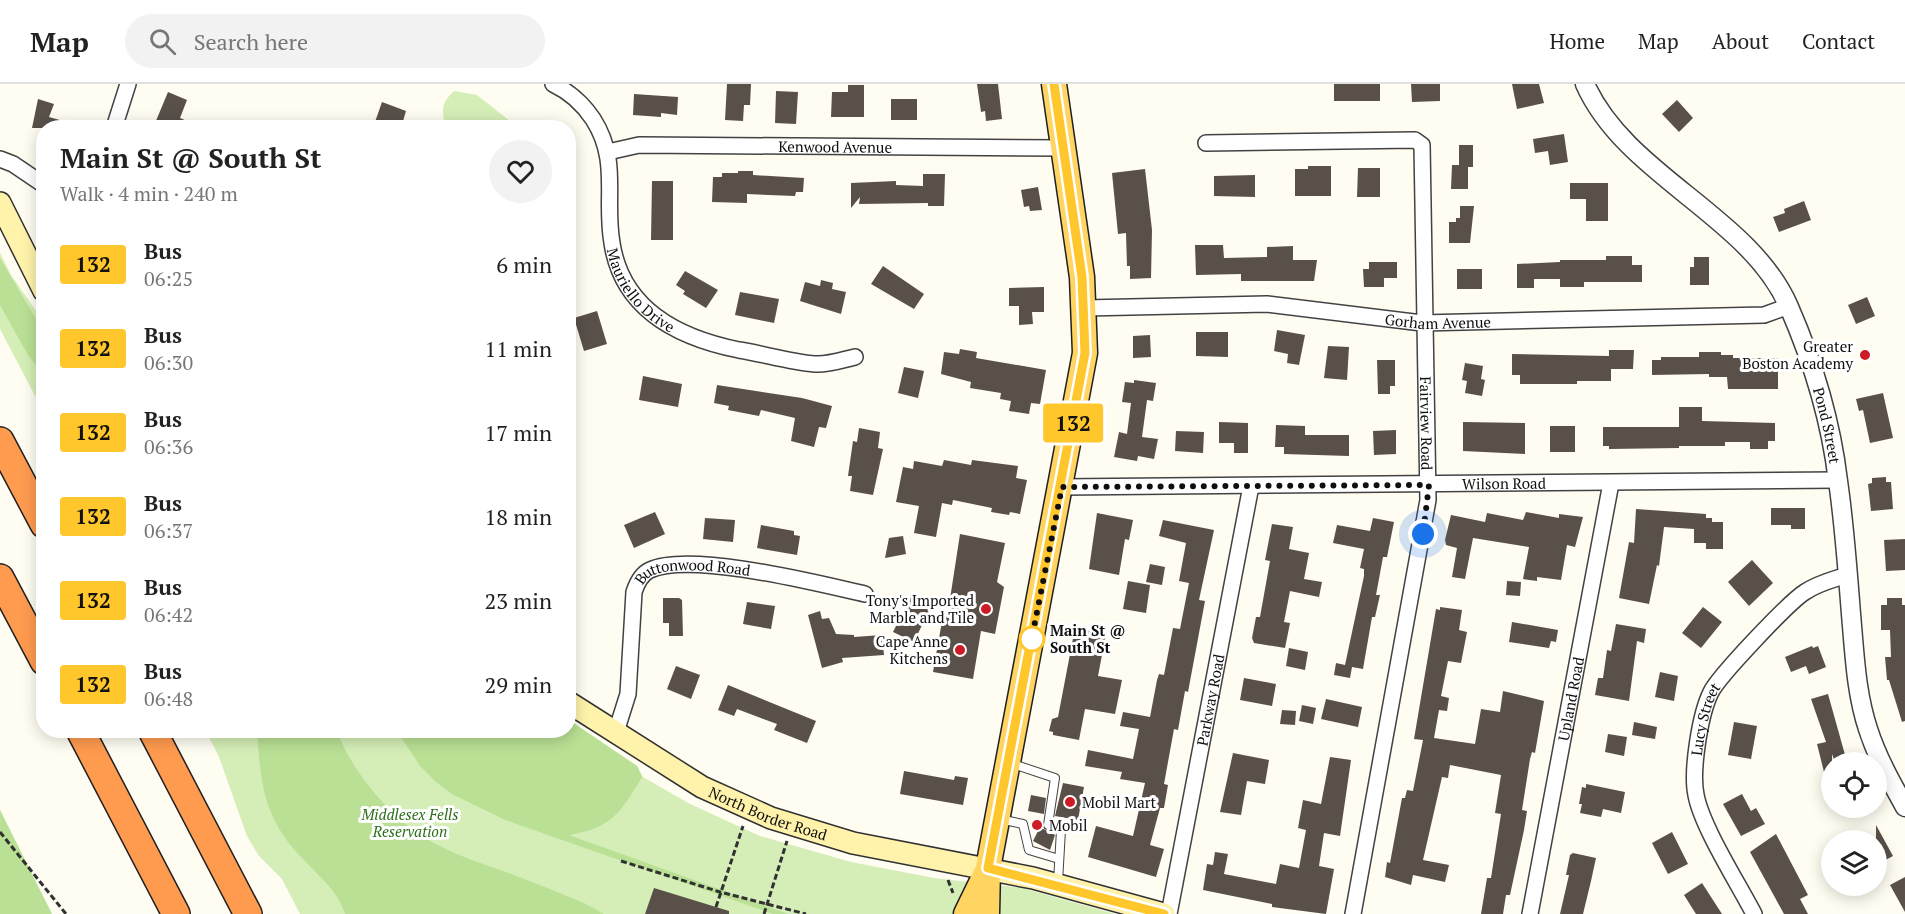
<!DOCTYPE html>
<html lang="en">
<head>
<meta charset="utf-8">
<style>
	:root { --surface:#fff; --page:#f2f2f2; --text:#222; --muted:#767676; --line:#e0e0e0 }
	body { margin:0; font-family:"PT Serif",serif; background:var(--page); color:var(--text); height:100vh; display:flex; flex-direction:column; font-size:22px; white-space:nowrap }
	* { box-sizing:border-box; margin:0 }
	p { font-size:20px; color:var(--muted) }
	.icon { flex:none; width:33px; height:33px; fill:none; stroke:currentColor; stroke-width:2; stroke-linecap:round; stroke-linejoin:round }
	.map { position:relative; flex:1; overflow:hidden }
	.sheet { position:absolute; left:36px; top:36px; width:540px; height:618px; display:flex; flex-direction:column; background:var(--surface); border-radius:24px; box-shadow:0 3px 15px #0003 }
	.sheet>* { flex:none }
	.badge { padding:0 12px; border-radius:4px; font-size:21px; line-height:39px }
	.buttons { position:absolute; left:1821px; top:668px; display:grid; gap:12px }
	.buttons a { display:grid; place-items:center; width:66px; height:66px; border-radius:50%; background:var(--surface); box-shadow:0 3px 15px #0003; font-size:30px }
	.you { position:absolute; width:30px; height:30px; margin:-15px; border:4px solid #fff; border-radius:50%; background:#1a73e8; box-shadow:0 0 0 9px #1a73e833 }
	.map>.badge { position:absolute; translate:-50% -50%; box-shadow:0 0 0 3px #fff }
	.round { display:grid; place-items:center; flex:none; width:63px; height:63px; border-radius:32px; background:var(--page) }
	.overview { display:flex; align-items:center; justify-content:space-between; height:102px; padding:0 24px }
	h1 { font-size:28px; font-weight:600; line-height:45px }
	ul { padding:0; list-style:none }
	li { display:flex; align-items:center; gap:18px; height:84px; padding:0 24px }
	li div { flex:1 }
	li b { display:block; font-size:22px }
	li em { font-style:normal }
	li .badge { min-width:66px; font-weight:700; text-align:center }
	header { display:flex; align-items:center; gap:36px; box-sizing:border-box; height:84px; padding:0 30px; background:var(--surface); border-bottom:2px solid var(--line) }
	header strong { font-size:28px }
	nav { display:flex; gap:33px; margin-inline-start:auto; font-size:21px }
	.search { width:420px; height:54px; background:var(--page); display:flex; align-items:center; gap:15px; box-sizing:border-box; padding:0 21px; border-radius:33px; color:var(--muted); font-size:22px }
	.map>svg:first-child { display:block }
	.green { fill:#d5eeb7 }
	.forest { fill:#b9e094 }
	.building { fill:#59504a }
	.lines { fill:none; stroke-linecap:round; stroke-linejoin:round }
	.service-casing { stroke:#424242; stroke-width:10 }
	.minor-casing { stroke:#424242; stroke-width:18 }
	.tertiary-casing { stroke:#424242; stroke-width:21 }
	.secondary-casing { stroke:#313131; stroke-width:24 }
	.primary-casing { stroke:#202020; stroke-width:27 }
	.motorway-casing { stroke:#202020; stroke-width:30 }
	.path { stroke:#313131; stroke-width:3; stroke-dasharray:6 3; stroke-linecap:butt }
	.service { stroke:#fff; stroke-width:8 }
	.minor { stroke:#fff; stroke-width:15 }
	.tertiary { stroke:#fff; stroke-width:18 }
	.secondary { stroke:#fff3ac; stroke-width:21 }
	.primary { stroke:#ffd461; stroke-width:24 }
	.motorway { stroke:#ff9b4f; stroke-width:27 }
	.line-casing { stroke:#fff; stroke-width:14 }
	.line { stroke:#ffc72c; stroke-width:9 }
	.walk { stroke:#0f0f0f; stroke-width:6; stroke-dasharray:0 10.8 }
	.poi-dot { fill:#cd1a27; stroke:#fff; stroke-width:2 }
	.stop-dot { fill:#fff; stroke:#ffc72c; stroke-width:3 }
	.labels { text-anchor:middle; dominant-baseline:central; stroke-width:6; stroke-linejoin:round; paint-order:stroke }
	.street-label { font-size:15px; fill:#0f0f0f; stroke:#fff }
	.poi-label { font-size:15px; fill:#0f0f0f; stroke:#fff; text-anchor:end }
	.stop-label { font-size:15px; font-weight:bold; fill:#0f0f0f; stroke:#fff; text-anchor:start }
	.park-label { font-size:15px; font-style:italic; fill:#2d6e19; stroke:#fff }
</style>
</head>
<body>
<header>
<strong>Map</strong>
<div class="search"><svg class="icon" aria-label="search" viewBox="0 0 24 24"><circle cx="10" cy="10" r="6"/><path d="M15 15l6 6"/></svg>Search here</div>
<nav><a>Home</a><a>Map</a><a>About</a><a>Contact</a></nav>
</header>
<div class="map">
<svg width="1905" height="830" viewBox="0 0 1905 830">
	<rect width="100%" height="100%" fill="#fffcf1"/>
	<!-- green -->
	<g class="green">
		<path d="M454,7l23,4 33,26 1,6h-65c-5,-16 -5,-24 8,-36z"/>
		<polygon points="0,169 11,191 43,237 43,327 0,245"/>
		<polygon points="569,494 572,533 569,574 568,574"/>
		<polygon points="569,636 637,682 643,693 690,720 760,752 851,778 934,794 1022,804 1115,830 300,830 282,795 259,772 247,752 219,673 206,647 568,646"/>
	</g>
	<!-- forest -->
	<g class="forest">
		<polygon points="0,174 43,247 43,290 28,271 0,221"/>
		<path d="M569,636l68,46 5,11c-22,37 -31,51 -73,58l219,79h-15l-268,-94 -53,-26 -16,-12 -16,-16 -23,-35 171,-1z"/>
		<path d="M257,647h80c14,38 48,80 82,103 25,17 56,27 84,37 27,10 54,21 81,32l20,11h-259c-8,-25 -25,-36 -42,-55 -40,-41 -42,-75 -46,-128z"/>
		<polygon points="0,726 52,830 0,830"/>
	</g>
	<!-- building -->
	<g class="building">
		<polygon points="727,0 751,0 750,21 744,21 743,37 725,36"/>
		<polygon points="977,0 998,0 1002,35 986,37 985,27 981,28"/>
		<rect x="1334" y="0" width="46" height="17"/>
		<polygon points="1411,0 1440,0 1440,17 1412,18"/>
		<polygon points="1512,0 1539,0 1544,19 1517,25"/>
		<polygon points="848,1 864,1 864,33 831,33 832,8 848,8"/>
		<polygon points="776,7 798,8 796,40 775,39"/>
		<polygon points="168,8 187,16 180,34 203,44 153,44"/>
		<polygon points="634,10 678,13 677,31 661,29 661,33 633,31"/>
		<polygon points="38,15 54,20 49,33 74,40 73,44 32,44"/>
		<rect x="891" y="15" width="26" height="21"/>
		<polygon points="1677,16 1693,34 1679,48 1662,30"/>
		<polygon points="382,18 406,27 401,44 390,44 375,38"/>
		<polygon points="1564,50 1568,78 1550,81 1548,67 1535,69 1533,55"/>
		<polygon points="1459,61 1473,61 1473,83 1468,83 1468,105 1451,105 1452,81 1459,81"/>
		<polygon points="1308,82 1331,82 1331,112 1295,112 1295,85 1308,85"/>
		<polygon points="1358,84 1380,84 1380,113 1357,113"/>
		<polygon points="1145,85 1152,146 1151,194 1130,195 1130,182 1127,182 1126,149 1118,150 1112,89"/>
		<polygon points="738,87 753,87 753,91 804,94 803,108 796,108 795,112 747,110 747,119 712,118 713,93 722,93 722,89 738,89"/>
		<polygon points="923,90 945,90 944,122 928,122 928,119 859,120 860,113 851,124 851,99 896,97 896,101 923,102"/>
		<polygon points="1255,91 1255,113 1214,112 1214,92"/>
		<polygon points="652,97 673,97 673,156 651,156"/>
		<polygon points="1570,99 1608,99 1608,137 1586,137 1586,115 1570,115"/>
		<polygon points="1038,103 1042,126 1030,127 1029,122 1024,123 1021,106"/>
		<polygon points="1804,117 1811,136 1779,148 1773,133 1785,129 1784,125"/>
		<polygon points="1460,122 1474,122 1470,159 1449,159 1449,138 1456,138 1456,134 1460,134"/>
		<polygon points="1195,161 1223,161 1224,174 1267,173 1267,163 1293,162 1293,176 1317,176 1314,197 1241,197 1241,190 1196,191"/>
		<polygon points="1606,172 1632,172 1632,181 1642,181 1642,198 1584,198 1584,203 1560,203 1560,195 1534,195 1534,204 1517,204 1517,180 1560,178 1560,176 1606,176"/>
		<polygon points="1694,173 1709,173 1709,201 1690,201 1690,183 1694,183"/>
		<polygon points="1369,178 1397,178 1397,194 1384,194 1384,203 1364,203 1363,185 1369,185"/>
		<polygon points="883,182 924,210 914,225 871,200"/>
		<rect x="1457" y="185" width="25" height="20"/>
		<polygon points="685,187 718,206 706,224 683,210 685,207 676,201"/>
		<polygon points="821,196 833,199 832,205 846,208 841,230 800,217 805,198 820,202"/>
		<polygon points="1044,203 1044,228 1032,228 1033,240 1019,241 1019,222 1009,222 1009,204"/>
		<polygon points="740,208 779,215 774,239 735,231"/>
		<polygon points="1867,213 1875,232 1856,240 1848,221"/>
		<polygon points="597,227 607,260 584,267 574,234"/>
		<polygon points="1277,246 1305,251 1299,281 1287,279 1288,270 1274,267"/>
		<polygon points="1196,248 1228,248 1228,273 1196,272"/>
		<polygon points="1150,251 1151,273 1133,274 1133,252"/>
		<polygon points="1328,262 1349,263 1347,296 1324,294"/>
		<polygon points="960,265 977,268 976,274 1046,286 1040,320 1031,319 1029,330 1009,327 1011,317 1000,315 1001,309 970,304 971,298 941,290 944,268 959,270"/>
		<polygon points="1609,266 1634,266 1633,285 1611,285 1611,297 1577,297 1577,300 1520,300 1520,291 1512,291 1512,270 1609,272"/>
		<polygon points="1699,268 1721,268 1721,271 1733,271 1733,274 1778,274 1778,305 1728,305 1727,293 1709,293 1709,290 1652,291 1652,276 1661,276 1661,273 1699,273"/>
		<polygon points="1377,276 1395,276 1395,302 1390,302 1390,310 1378,310"/>
		<polygon points="1465,279 1483,282 1481,295 1485,296 1482,312 1465,309 1467,297 1462,296"/>
		<polygon points="904,283 924,287 918,314 898,309"/>
		<polygon points="643,292 682,300 678,323 639,316"/>
		<polygon points="1134,296 1156,299 1153,317 1147,316 1142,353 1158,355 1154,375 1138,372 1137,377 1114,373 1119,348 1127,350 1131,319 1122,318 1125,298 1134,299"/>
		<polygon points="717,301 802,314 832,322 826,344 819,343 814,363 791,357 795,334 761,326 759,332 728,326 729,322 714,319"/>
		<polygon points="1883,309 1893,354 1870,359 1863,326 1859,327 1856,315"/>
		<polygon points="1679,323 1702,323 1702,337 1775,339 1775,357 1768,357 1768,365 1750,365 1750,358 1725,358 1725,362 1679,362 1679,364 1609,365 1609,362 1603,362 1603,343 1679,343"/>
		<polygon points="1219,338 1248,339 1248,369 1234,369 1234,359 1219,359"/>
		<polygon points="1463,338 1525,339 1525,370 1463,367"/>
		<polygon points="1276,341 1305,342 1305,351 1349,351 1349,372 1284,370 1284,363 1275,363"/>
		<rect x="1550" y="342" width="25" height="26"/>
		<polygon points="859,344 880,348 878,364 883,365 873,411 850,407 852,392 848,392 853,357 857,358"/>
		<polygon points="1396,346 1396,370 1374,371 1373,347"/>
		<polygon points="1176,347 1204,348 1203,369 1175,367"/>
		<polygon points="944,376 971,381 972,376 1018,382 1016,394 1027,396 1020,430 1010,428 1009,431 991,428 992,424 953,416 952,421 942,419 936,453 914,449 919,422 896,418 903,383 913,385 914,377 942,382"/>
		<polygon points="1886,393 1886,398 1891,398 1893,425 1871,427 1868,400 1872,399 1872,394"/>
		<polygon points="1771,424 1805,424 1805,445 1791,445 1791,441 1771,441"/>
		<polygon points="1636,425 1706,430 1706,434 1712,434 1712,438 1723,438 1723,465 1706,465 1706,459 1694,459 1694,445 1664,443 1659,482 1657,481 1649,520 1619,514 1629,458 1634,459"/>
		<polygon points="655,428 665,450 634,464 624,441"/>
		<polygon points="1526,428 1559,434 1559,430 1583,433 1575,463 1567,461 1561,496 1537,493 1537,497 1523,495 1529,463 1473,454 1465,495 1452,493 1457,464 1446,461 1445,456 1451,431 1485,438 1487,429 1523,436"/>
		<polygon points="1097,429 1133,436 1129,456 1125,455 1119,491 1089,485"/>
		<polygon points="705,434 735,436 733,458 703,455"/>
		<polygon points="1373,434 1394,438 1387,473 1383,473 1376,511 1380,511 1375,533 1372,533 1363,585 1352,583 1350,594 1334,591 1336,579 1345,581 1364,492 1364,485 1360,484 1364,465 1333,459 1337,441 1370,447"/>
		<polygon points="1163,436 1214,446 1199,516 1205,517 1188,608 1185,607 1178,646 1174,645 1164,700 1168,701 1164,724 1160,724 1150,761 1164,765 1156,793 1088,773 1096,742 1133,752 1145,699 1120,695 1122,688 1085,682 1088,666 1133,675 1139,645 1120,642 1123,628 1150,633 1157,596 1159,590 1164,591 1173,544 1180,545 1189,499 1179,497 1186,459 1159,452"/>
		<polygon points="1272,440 1293,443 1289,465 1309,469 1304,495 1322,498 1319,513 1290,507 1284,538 1290,539 1285,564 1254,559 1252,554 1256,533 1260,533 1270,477 1265,476"/>
		<polygon points="761,441 794,447 794,451 800,452 797,471 757,464"/>
		<polygon points="960,450 1005,459 997,498 1004,503 995,550 981,547 973,595 933,588 944,526 948,528"/>
		<polygon points="903,452 906,470 885,474 889,454"/>
		<polygon points="1905,455 1905,486 1886,487 1884,456"/>
		<polygon points="1752,476 1773,499 1749,522 1728,498"/>
		<polygon points="1150,480 1165,483 1162,501 1146,498"/>
		<polygon points="1128,497 1150,501 1146,529 1123,525"/>
		<polygon points="1507,497 1521,498 1520,512 1506,511"/>
		<polygon points="912,510 932,520 914,558 893,548"/>
		<polygon points="663,514 679,514 682,516 683,552 669,552 669,539 663,539"/>
		<polygon points="1887,514 1902,514 1902,521 1905,521 1905,637 1902,638 1889,596 1887,596 1885,573 1891,573 1890,546 1881,546 1881,521 1887,521"/>
		<polygon points="747,518 775,522 771,545 743,540"/>
		<polygon points="1440,523 1462,526 1459,546 1467,548 1461,579 1448,577 1441,612 1449,614 1447,627 1439,626 1434,654 1475,660 1481,625 1500,628 1503,607 1544,617 1535,669 1532,668 1530,675 1522,726 1527,727 1524,746 1510,811 1506,811 1503,830 1481,830 1487,794 1491,794 1501,730 1495,729 1501,691 1450,681 1448,694 1442,693 1423,776 1449,781 1445,798 1413,791 1411,801 1385,793 1387,778 1390,779 1402,714 1405,714 1407,706 1413,707 1423,656 1414,655 1436,525 1440,526"/>
		<polygon points="1703,523 1722,538 1701,564 1682,549"/>
		<polygon points="820,527 822,535 829,534 836,550 854,551 854,553 882,551 884,571 842,574 843,578 822,584 808,531"/>
		<polygon points="1512,538 1558,546 1556,558 1551,557 1549,564 1509,558"/>
		<polygon points="1616,540 1646,545 1644,559 1637,557 1629,617 1595,611 1598,594 1603,594 1607,566 1611,567"/>
		<polygon points="1075,544 1106,550 1098,592 1122,596 1115,630 1085,625 1079,656 1053,651 1053,648 1049,647 1052,635 1058,633"/>
		<polygon points="1812,562 1813,564 1818,562 1826,583 1809,590 1806,582 1791,588 1785,573"/>
		<polygon points="1289,564 1308,568 1305,586 1286,582"/>
		<polygon points="676,582 700,591 691,615 667,605"/>
		<polygon points="1660,588 1678,592 1674,617 1655,613"/>
		<polygon points="1244,594 1276,600 1272,622 1240,616"/>
		<polygon points="728,601 816,637 807,659 774,646 777,640 737,625 734,632 718,626"/>
		<polygon points="1828,610 1847,678 1835,678 1832,670 1832,699 1827,700 1817,660 1826,658 1811,615"/>
		<polygon points="1326,615 1362,623 1358,643 1321,635"/>
		<polygon points="1302,621 1316,624 1313,640 1299,637"/>
		<polygon points="1282,626 1296,627 1295,641 1280,640"/>
		<polygon points="1634,638 1657,643 1655,655 1632,651"/>
		<polygon points="1734,638 1757,642 1751,675 1728,671"/>
		<polygon points="1608,650 1627,653 1624,672 1605,668"/>
		<polygon points="1233,669 1269,676 1265,700 1247,697 1241,731 1220,728"/>
		<polygon points="1330,673 1351,676 1340,752 1324,749 1319,782 1334,785 1326,830 1272,823 1272,820 1203,806 1207,780 1213,781 1215,768 1228,770 1224,790 1276,800 1280,780 1299,784 1306,746 1298,744 1303,716 1321,720"/>
		<polygon points="904,687 954,696 955,692 968,694 963,721 900,710"/>
		<polygon points="1063,699 1084,703 1078,736 1055,732"/>
		<polygon points="1586,700 1625,708 1621,729 1603,725 1601,733 1580,729 1582,720 1579,720 1582,703 1586,704"/>
		<polygon points="1742,710 1751,727 1756,724 1765,740 1741,752 1723,720"/>
		<polygon points="1031,711 1046,714 1044,730 1028,727"/>
		<polygon points="1876,741 1893,772 1876,781"/>
		<polygon points="1040,743 1055,751 1050,766 1033,757"/>
		<polygon points="1672,748 1688,780 1668,790 1652,759"/>
		<polygon points="1776,750 1808,811 1800,815 1808,830 1784,830 1750,768"/>
		<polygon points="1573,769 1596,774 1591,797 1583,830 1560,830 1569,791 1566,791 1570,771"/>
		<polygon points="1905,793 1905,828 1890,801"/>
		<polygon points="1702,799 1722,830 1696,830 1684,811"/>
		<polygon points="654,804 729,827 729,830 645,830"/>
	</g>
	<g class="lines">
		<defs>
			<g id="service">
				<polyline points="1010,679 1055,694 1048,741 1061,746 1058,798"/>
				<polyline points="999,735 1023,740 1029,766 1059,775"/>
			</g>
			<g id="minor">
				<path id="s1" d="M553,0c17,8 30,20 40,35 27,42 11,79 19,124 10,67 67,95 127,107 25,4 51,12 76,14 13,1 27,-4 40,-7"/>
				<polyline points="114,44 128,0"/>
				<path id="s2" d="M1206,59l209,-3 7,5 6,355 -75,414"/>
				<path id="s3" d="M608,68l31,-7 425,3"/>
				<polyline points="0,75 13,80 44,101"/>
				<path id="s4" d="M1085,224l182,-4 155,19 342,-8 25,-9"/>
				<path id="s5" d="M1062,403l776,-7"/>
				<path id="s6" d="M616,648l12,-38 6,-102c3,-9 7,-18 16,-22 41,-19 170,14 215,24"/>
				<path id="s7" d="M1169,830l82,-428"/>
				<path id="s8" d="M1530,830l81,-431"/>
				<path id="s9" d="M1754,830c-16,-31 -52,-87 -58,-119 -5,-24 4,-81 15,-103 8,-16 78,-90 94,-100 13,-9 27,-12 42,-17"/>
			</g>
			<g id="tertiary">
				<path id="s10" d="M1585,0c41,92 165,132 204,223 24,55 42,115 49,174 7,48 10,97 14,145 3,35 5,70 16,103 9,28 23,53 37,78"/>
			</g>
			<g id="secondary">
				<polyline points="0,119 44,207"/>
				<path id="s11" d="M568,618l134,85 69,31 82,25 180,35 131,36"/>
			</g>
			<g id="primary">
				<polyline points="966,830 986,789"/>
				<polyline points="987,830 988,784 1085,269 1082,193 1054,0"/>
			</g>
			<g id="motorway">
				<polyline points="0,357 44,440"/>
				<polyline points="0,494 44,577"/>
				<polyline points="80,646 176,830"/>
				<polyline points="152,646 248,830"/>
			</g>
		</defs>
		<!-- service casing -->
		<use href="#service" class="service-casing"/>
		<!-- minor casing -->
		<use href="#minor" class="minor-casing"/>
		<!-- tertiary casing -->
		<use href="#tertiary" class="tertiary-casing"/>
		<!-- secondary casing -->
		<use href="#secondary" class="secondary-casing"/>
		<!-- primary casing -->
		<use href="#primary" class="primary-casing"/>
		<!-- motorway casing -->
		<use href="#motorway" class="motorway-casing"/>
		<!-- path -->
		<g class="path">
			<polyline points="0,748 66,830"/>
			<polyline points="621,777 720,808 806,830"/>
			<polyline points="948,796 953,809"/>
			<polyline points="716,823 743,742"/>
			<polyline points="764,830 787,757"/>
		</g>
		<!-- service -->
		<use href="#service" class="service"/>
		<!-- minor -->
		<use href="#minor" class="minor"/>
		<!-- tertiary -->
		<use href="#tertiary" class="tertiary"/>
		<!-- secondary -->
		<use href="#secondary" class="secondary"/>
		<!-- primary -->
		<use href="#primary" class="primary"/>
		<!-- motorway -->
		<use href="#motorway" class="motorway"/>
	</g>
	<g class="lines">
		<defs>
			<polyline id="line" points="1054,0 1082,193 1085,269 988,784 1164,830"/>
		</defs>
		<!-- line casing -->
		<use href="#line" class="line-casing"/>
		<!-- line -->
		<use href="#line" class="line"/>
		<!-- walk -->
		<polyline class="walk" points="1032,555 1030,563 1062,403 1429,401 1423,450"/>
	</g>
	<!-- markers -->
	<g class="poi-dot">
		<circle cx="1865" cy="271" r="6"/>
		<circle cx="986" cy="525" r="6"/>
		<circle cx="960" cy="566" r="6"/>
		<circle cx="1070" cy="718" r="6"/>
		<circle cx="1037" cy="741" r="6"/>
	</g>
	<circle class="stop-dot" cx="1032" cy="555" r="12"/>
	<g class="labels">
		<!-- street labels -->
		<g class="street-label">
			<text stroke="none"><textPath href="#s3" startOffset="228">Kenwood Avenue</textPath></text>
			<text stroke="none"><textPath href="#s1" startOffset="238">Mauriello Drive</textPath></text>
			<text stroke="none"><textPath href="#s4" startOffset="354">Gorham Avenue</textPath></text>
			<text stroke="none"><textPath href="#s2" startOffset="496">Fairview Road</textPath></text>
			<text stroke="none"><textPath href="#s10" startOffset="430">Pond Street</textPath></text>
			<text stroke="none"><textPath href="#s5" startOffset="442">Wilson Road</textPath></text>
			<text stroke="none"><textPath href="#s6" startOffset="212">Buttonwood Road</textPath></text>
			<text stroke="none"><textPath href="#s8" startOffset="219">Upland Road</textPath></text>
			<text stroke="none"><textPath href="#s7" startOffset="218">Parkway Road</textPath></text>
			<text stroke="none"><textPath href="#s9" startOffset="210">Lucy Street</textPath></text>
			<text stroke="none"><textPath href="#s11" startOffset="230">North Border Road</textPath></text>
		</g>
		<!-- poi labels -->
		<g class="poi-label">
			<text x="1853" y="262">Greater<tspan x="1853" dy="17">Boston Academy</tspan></text>
			<text x="974" y="516">Tony's Imported<tspan x="974" dy="17">Marble and Tile</tspan></text>
			<text x="948" y="557">Cape Anne<tspan x="948" dy="17">Kitchens</tspan></text>
			<text x="1082" y="718" text-anchor="start">Mobil Mart</text>
			<text x="1049" y="741" text-anchor="start">Mobil</text>
		</g>
		<!-- stop labels -->
		<g class="stop-label">
			<text x="1050" y="546">Main St @<tspan x="1050" dy="17">South St</tspan></text>
		</g>
		<!-- park labels -->
		<g class="park-label">
			<text x="410" y="730">Middlesex Fells<tspan x="410" dy="17">Reservation</tspan></text>
		</g>
	</g>
</svg>
<div class="buttons">
<a><svg class="icon" aria-label="locate" viewBox="0 0 24 24"><circle cx="12" cy="12" r="6"/><path d="M12 2v4M12 18v4M2 12h4M18 12h4"/></svg></a>
<a><svg class="icon" aria-label="layers" viewBox="0 0 24 24"><path d="M12 4l9 5-9 5-9-5zM3 14l9 5 9-5"/></svg></a>
</div>
<div class="you" style="left:1423px;top:450px"></div>
<b class="badge" style="left:1073px;top:339px;background:#ffc72c;color:#111">132</b>
<section class="sheet">
<div class="overview"><div><h1>Main St @ South St</h1><p>Walk · 4 min · 240 m</p></div><a class="round"><svg class="icon" aria-label="heart" viewBox="0 0 24 24"><path d="M12 20l-8-8c-3-5 5-10 8-4 3-6 11-1 8 4z"/></svg></a></div>
<ul>
<li><span class="badge" style="background:#ffc72c;color:#111">132</span><div><b>Bus</b><p>06:25</p></div><em>6 min</em></li>
<li><span class="badge" style="background:#ffc72c;color:#111">132</span><div><b>Bus</b><p>06:30</p></div><em>11 min</em></li>
<li><span class="badge" style="background:#ffc72c;color:#111">132</span><div><b>Bus</b><p>06:36</p></div><em>17 min</em></li>
<li><span class="badge" style="background:#ffc72c;color:#111">132</span><div><b>Bus</b><p>06:37</p></div><em>18 min</em></li>
<li><span class="badge" style="background:#ffc72c;color:#111">132</span><div><b>Bus</b><p>06:42</p></div><em>23 min</em></li>
<li><span class="badge" style="background:#ffc72c;color:#111">132</span><div><b>Bus</b><p>06:48</p></div><em>29 min</em></li>
</ul>
</section>
</div>
</body>
</html>
